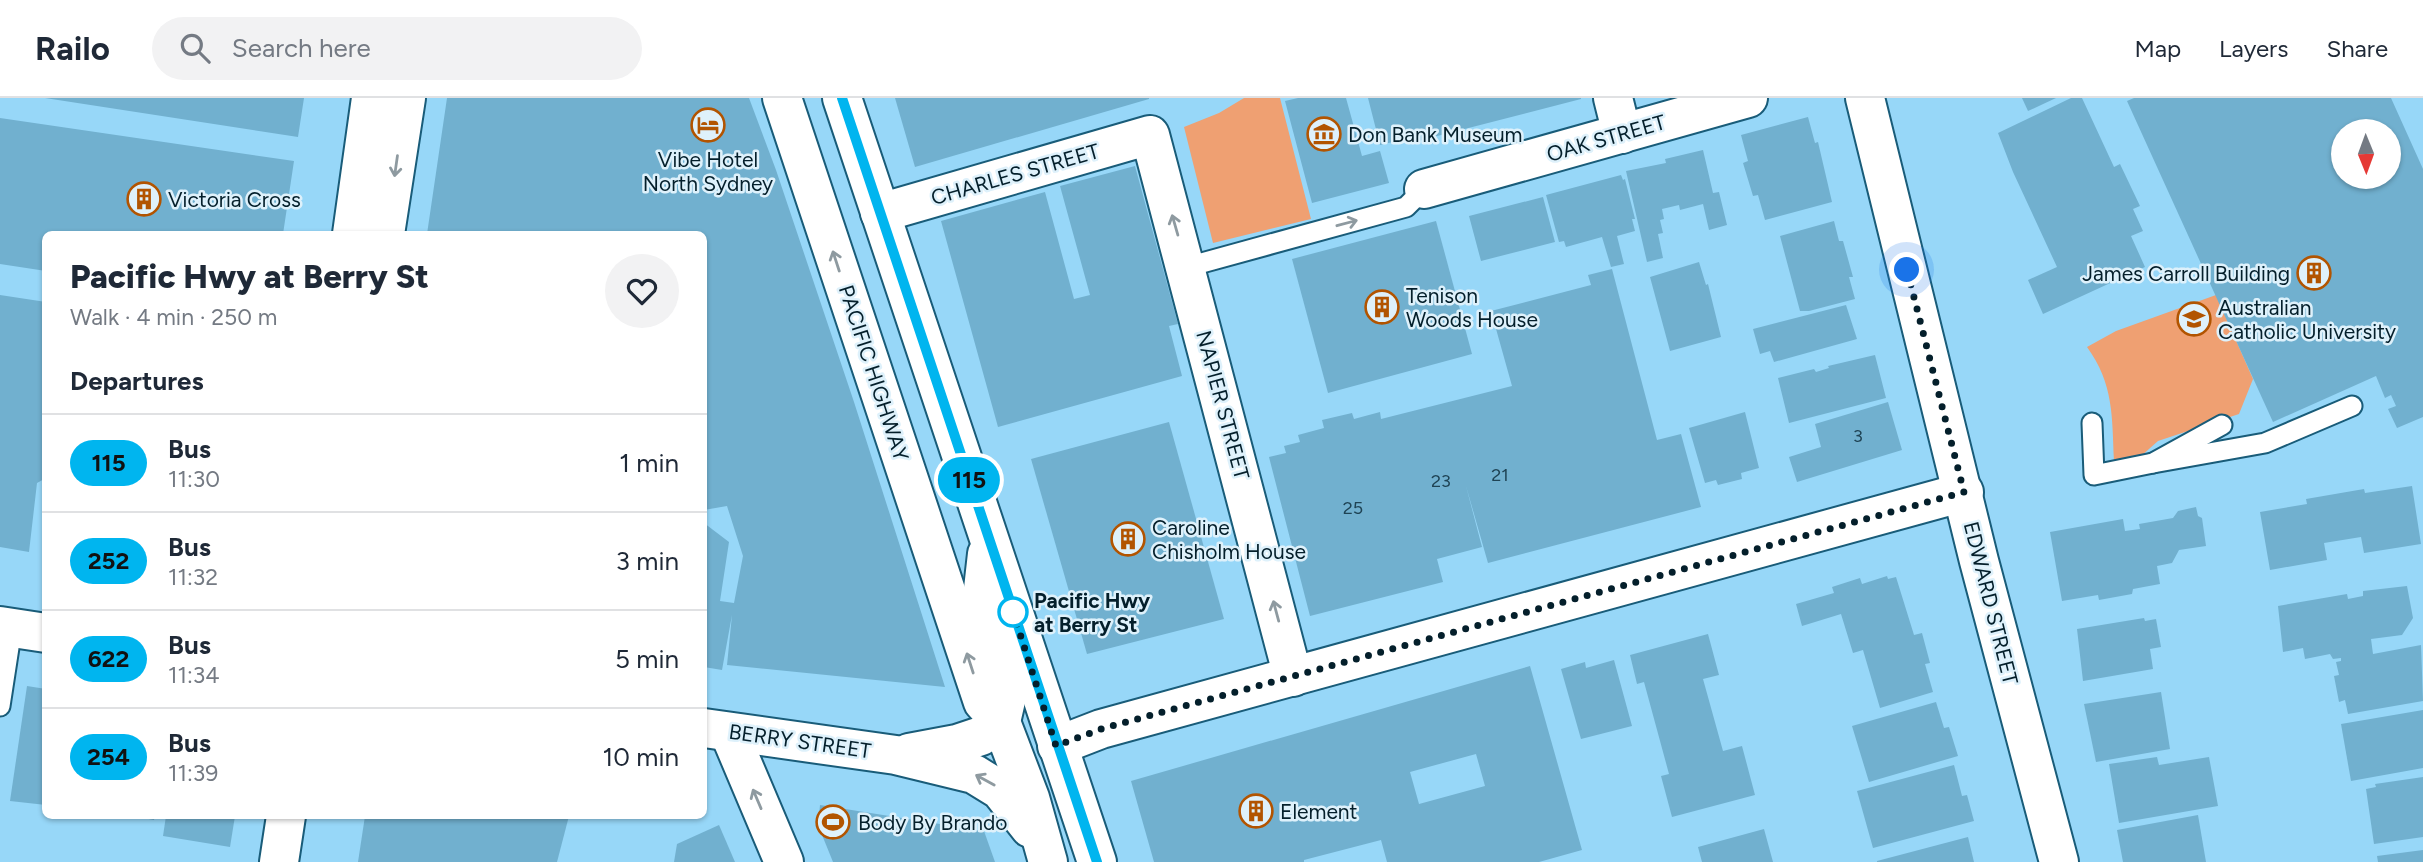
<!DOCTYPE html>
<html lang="en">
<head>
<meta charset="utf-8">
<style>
	:root { --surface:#fff; --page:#f2f2f3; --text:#1f2937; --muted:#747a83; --line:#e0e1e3 }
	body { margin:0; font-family:Figtree,sans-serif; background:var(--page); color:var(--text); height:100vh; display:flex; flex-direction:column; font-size:26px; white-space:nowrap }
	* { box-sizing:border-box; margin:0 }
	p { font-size:23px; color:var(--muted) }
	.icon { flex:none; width:38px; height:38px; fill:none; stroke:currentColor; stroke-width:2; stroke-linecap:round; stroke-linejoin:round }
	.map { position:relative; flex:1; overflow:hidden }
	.details { position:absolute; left:42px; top:133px; width:665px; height:588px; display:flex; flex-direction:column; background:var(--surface); border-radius:10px; box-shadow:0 2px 5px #0004 }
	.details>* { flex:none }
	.badge { padding:0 14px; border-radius:23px; font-size:24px; line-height:46px }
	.needle { width:46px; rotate:179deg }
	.controls { position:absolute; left:2331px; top:21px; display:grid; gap:14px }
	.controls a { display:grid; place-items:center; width:70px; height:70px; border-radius:50%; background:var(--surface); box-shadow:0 2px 5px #0004; font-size:35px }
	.you { position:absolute; width:35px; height:35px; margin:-18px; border:5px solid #fff; border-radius:50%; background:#1a73e8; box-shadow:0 0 0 10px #1a73e833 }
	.map>.badge { position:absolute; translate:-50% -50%; box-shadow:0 0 0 4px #fff }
	h2 { padding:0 28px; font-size:26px; line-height:63px }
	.round { display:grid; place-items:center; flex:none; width:74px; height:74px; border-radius:37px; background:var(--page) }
	.head { display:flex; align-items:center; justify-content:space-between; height:119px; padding:0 28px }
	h1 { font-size:33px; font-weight:800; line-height:52px }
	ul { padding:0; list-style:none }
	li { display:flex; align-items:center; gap:21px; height:98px; padding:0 28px; border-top:2px solid var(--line) }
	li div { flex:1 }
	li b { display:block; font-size:26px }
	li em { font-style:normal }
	li .badge { min-width:77px; font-weight:700; text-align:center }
	header { display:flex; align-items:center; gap:42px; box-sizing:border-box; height:98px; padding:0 35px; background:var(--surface); border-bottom:2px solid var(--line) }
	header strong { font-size:33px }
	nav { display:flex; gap:38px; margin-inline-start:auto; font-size:24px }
	.search { width:490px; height:63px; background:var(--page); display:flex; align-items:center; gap:18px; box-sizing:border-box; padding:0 24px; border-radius:38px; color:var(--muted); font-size:26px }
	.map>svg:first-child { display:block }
	.green { fill:#efa072 }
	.building { fill:#71b0cf; fill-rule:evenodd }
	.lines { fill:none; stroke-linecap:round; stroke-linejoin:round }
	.service-casing { stroke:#195c79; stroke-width:23 }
	.minor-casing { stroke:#195c79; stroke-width:42 }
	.secondary-casing { stroke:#195c79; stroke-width:42 }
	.primary-casing { stroke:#195c79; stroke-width:42 }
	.service { stroke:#fff; stroke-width:19 }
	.minor { stroke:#fff; stroke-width:38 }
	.secondary { stroke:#fff; stroke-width:38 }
	.primary { stroke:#fff; stroke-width:38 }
	.oneway { stroke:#8e9aa0 }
	.line-casing { stroke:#fff; stroke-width:16 }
	.line { stroke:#00b5ef; stroke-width:10 }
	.walk { stroke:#041f2b; stroke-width:7; stroke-dasharray:0 12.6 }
	.stop-dot { fill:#fff; stroke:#00b5ef; stroke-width:3.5 }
	.labels { text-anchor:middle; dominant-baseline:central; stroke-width:5; stroke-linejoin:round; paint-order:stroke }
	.number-label { font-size:18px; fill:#1f4354 }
	.poi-label { font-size:21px; fill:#041f2b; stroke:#def1fb; text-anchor:start }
	.street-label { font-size:21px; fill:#041f2b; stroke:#def1fb }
	.stop-label { font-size:21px; font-weight:bold; fill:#041f2b; stroke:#def1fb; text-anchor:start }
</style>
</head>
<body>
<header>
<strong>Railo</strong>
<div class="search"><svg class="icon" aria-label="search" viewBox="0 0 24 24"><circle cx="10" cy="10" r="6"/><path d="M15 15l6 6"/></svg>Search here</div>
<nav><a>Map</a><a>Layers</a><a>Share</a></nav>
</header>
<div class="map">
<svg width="2423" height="764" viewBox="0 0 2423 764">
	<rect width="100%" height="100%" fill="#97d7f8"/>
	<!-- green -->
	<g class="green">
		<polygon points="1244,0 1280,0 1311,121 1213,145 1184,29 1219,15"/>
		<path d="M2216,197l37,84 -14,35 -81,27 -18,16 -26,4c-2,-44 0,-77 -27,-114l29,-16z"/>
	</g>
	<!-- building -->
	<g class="building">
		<polygon points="45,0 304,0 298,39"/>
		<polygon points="447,0 749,0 776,72 854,304 945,589 727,567 732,517 722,572 704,569 704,425 729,444 720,503 734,505 743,458 727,408 704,412 704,136 427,136"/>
		<polygon points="895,0 1149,0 1149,1 915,69"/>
		<polygon points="1298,0 1346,0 1362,58 1380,53 1389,85 1312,105 1285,3"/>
		<polygon points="1368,0 1581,0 1581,1 1410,45 1409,40 1380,47"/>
		<polygon points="2022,0 2056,0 2028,13"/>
		<polygon points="2071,0 2082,0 2114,69 2120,66 2140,108 2133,111 2143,133 2131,138 2145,169 2043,216 2028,182 2057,169 2013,74 1998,35"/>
		<path d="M2134,0h257l32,71v248l-26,11 -9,-19 8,-3 -5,-11 -6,3 -9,-22 -103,46 -146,-321zM2343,33h46v46h-46z"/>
		<polygon points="1808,19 1815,45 1818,44 1832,104 1765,122 1758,97 1753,98 1743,65 1748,63 1741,37"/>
		<polygon points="0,20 294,63 283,136 46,136 46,173 0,166"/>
		<polygon points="1703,52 1713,95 1719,94 1727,127 1709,132 1703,106 1680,112 1679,107 1662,111 1664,121 1660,122 1663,135 1658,136 1663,160 1647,164 1626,73 1666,65 1665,61"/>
		<polygon points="1135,68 1178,226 1169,228 1182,278 998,329 941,123 1045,94 1074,201 1090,197 1060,88"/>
		<polygon points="1621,77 1623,82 1625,81 1635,121 1632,121 1635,133 1617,138 1624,166 1611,169 1602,139 1566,149 1564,143 1559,144 1546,97"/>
		<polygon points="1543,99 1555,144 1481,163 1469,118"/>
		<polygon points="1436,123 1472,256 1328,295 1292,161"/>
		<polygon points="1834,123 1839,143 1843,143 1853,179 1849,179 1855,201 1809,213 1800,213 1780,138"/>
		<polygon points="1699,164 1706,187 1708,186 1721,239 1670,253 1650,179"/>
		<polygon points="1612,171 1657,342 1681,336 1701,409 1488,465 1466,388 1482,449 1437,461 1443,484 1310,518 1269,359 1286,355 1284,348 1300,344 1298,337 1324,330 1322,322 1352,315 1354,321 1380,314 1381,321 1512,288 1491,213 1591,187 1588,177"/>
		<polygon points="0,197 46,204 46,380 37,385 29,454 0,449"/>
		<polygon points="1846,207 1857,241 1774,264 1770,253 1760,256 1753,231"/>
		<polygon points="1875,257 1886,300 1789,325 1778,280 1814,271 1816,274 1829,270 1828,268"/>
		<polygon points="1888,304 1902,352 1797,384 1789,359 1821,349 1815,326"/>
		<polygon points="1745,314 1759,370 1741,375 1742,381 1718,387 1716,382 1705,385 1689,330"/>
		<polygon points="1169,324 1224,521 1087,556 1031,361"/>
		<polygon points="2412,388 2421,446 2364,455 2361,439 2324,445 2327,462 2270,472 2260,414 2307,406 2306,401 2364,391 2365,395"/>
		<polygon points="2196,409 2198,418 2202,420 2206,448 2179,452 2172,465 2157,468 2160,486 2133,491 2132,496 2099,502 2098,497 2062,503 2050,434 2123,421 2125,433 2140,431 2139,426 2173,420 2178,413"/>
		<polygon points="1887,478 1888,481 1896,479 1914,537 1922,535 1930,565 1925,566 1933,594 1880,610 1863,552 1853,555 1841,516 1802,528 1796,506 1834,495 1832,489 1860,480 1862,486"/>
		<polygon points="2407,488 2413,520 2402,537 2371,541 2373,556 2421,547 2423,603 2348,616 2345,602 2339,604 2334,578 2339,577 2336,564 2341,563 2341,560 2333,561 2330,556 2305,561 2303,550 2283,554 2278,508 2347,496 2348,501 2363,498 2363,493"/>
		<polygon points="2144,520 2145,523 2156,521 2161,549 2150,551 2153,571 2083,583 2077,531"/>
		<polygon points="1708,536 1719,577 1703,581 1723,653 1742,648 1755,697 1672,719 1661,678 1669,676 1644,584 1637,586 1630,557"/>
		<polygon points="1614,562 1632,628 1581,641 1561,571 1585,564 1586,570"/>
		<path d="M1530,568l52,184 -43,12h-152l-6,-22 -77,20v2h-150l-23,-81zM1476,656l9,32 -66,18 -9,-32z"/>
		<polygon points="27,588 46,591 46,707 10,703"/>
		<polygon points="2161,594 2170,651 2096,664 2084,606"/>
		<polygon points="1936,604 1944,630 1949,629 1958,658 1869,684 1852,628"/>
		<polygon points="2423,612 2423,670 2351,683 2341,626"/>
		<polygon points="2157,659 2159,667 2209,659 2218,708 2119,725 2109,666"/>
		<polygon points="1954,667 1962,698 1967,697 1974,723 1873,750 1857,693"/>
		<polygon points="2423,679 2423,739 2374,746 2366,691 2376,689 2375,686"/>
		<polygon points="820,707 984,733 995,764 833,764 818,727"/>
		<polygon points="2198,717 2206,764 2123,764 2117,732"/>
		<polygon points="132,718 155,718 154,722"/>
		<polygon points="166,718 235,718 230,749 163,738"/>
		<polygon points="365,718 569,718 557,764 358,764"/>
		<polygon points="719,727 735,764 674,764 677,746"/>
		<polygon points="1764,731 1773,764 1702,764 1698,749"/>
		<polygon points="1968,739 1974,764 1877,764 1877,763"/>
		<polygon points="2423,752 2423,764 2378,764 2377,758"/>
	</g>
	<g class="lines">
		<defs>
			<g id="service">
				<polyline points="1187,169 1406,109 1424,91"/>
				<polyline points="2092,325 2094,377 2153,365 2222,327"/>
				<polyline points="2153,365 2265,345 2352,308"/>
				<polyline points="0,608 12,530"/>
			</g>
			<g id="minor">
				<polyline points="1613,0 1622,36"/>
				<polyline points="1865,0 1979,463 2059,764"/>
				<polyline points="1424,91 1748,0"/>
				<polyline points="880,115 1150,37 1293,579"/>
				<polyline points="729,634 784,764"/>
				<polyline points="1057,648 1101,631 1964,394"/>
			</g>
			<g id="secondary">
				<polyline points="352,136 371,0"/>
				<polyline points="385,136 406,0"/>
				<polyline points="279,764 286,718"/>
			</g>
			<g id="primary">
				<polyline points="782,0 983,604 1001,624 1030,700 1048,764"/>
				<polyline points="842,0 1097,764"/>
				<polyline points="987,456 981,509 1005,583 1007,598 1001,624"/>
				<polyline points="0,528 46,535"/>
				<polyline points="704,630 896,657 974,676 1000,692 1030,730"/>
				<polyline points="909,655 957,646 981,638 1001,624"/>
			</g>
		</defs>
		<!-- service casing -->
		<use href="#service" class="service-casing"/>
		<!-- minor casing -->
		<use href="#minor" class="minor-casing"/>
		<!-- secondary casing -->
		<use href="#secondary" class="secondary-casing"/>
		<!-- primary casing -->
		<use href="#primary" class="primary-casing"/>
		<!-- service -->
		<use href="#service" class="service"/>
		<!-- minor -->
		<use href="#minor" class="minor"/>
		<!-- secondary -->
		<use href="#secondary" class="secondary"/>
		<!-- primary -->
		<use href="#primary" class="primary"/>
	</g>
	<!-- one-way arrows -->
	<defs><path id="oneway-shaft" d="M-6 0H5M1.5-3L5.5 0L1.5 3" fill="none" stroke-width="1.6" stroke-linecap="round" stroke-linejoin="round" transform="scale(1.75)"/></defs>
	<g class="oneway">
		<use href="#oneway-shaft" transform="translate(396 68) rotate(98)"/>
		<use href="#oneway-shaft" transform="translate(1347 125) rotate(-15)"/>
		<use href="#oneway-shaft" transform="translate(1175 127) rotate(-106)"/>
		<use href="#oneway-shaft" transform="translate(836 163) rotate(-108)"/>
		<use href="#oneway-shaft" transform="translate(1276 513) rotate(-105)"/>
		<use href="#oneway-shaft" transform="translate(970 565) rotate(-108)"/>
		<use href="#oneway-shaft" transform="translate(985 682) rotate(-151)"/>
		<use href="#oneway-shaft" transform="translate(757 701) rotate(-113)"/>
	</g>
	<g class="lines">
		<defs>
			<polyline id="line" points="842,0 1097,764"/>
		</defs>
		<!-- line casing -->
		<use href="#line" class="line-casing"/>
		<!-- line -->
		<use href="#line" class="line"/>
		<!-- walk -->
		<polyline class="walk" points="1013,514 1056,648 1101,631 1964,394 1907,172"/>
	</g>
	<!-- icons -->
	<defs>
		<symbol id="hotel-ring" viewBox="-11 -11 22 22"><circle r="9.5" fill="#def1fb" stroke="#b25400" stroke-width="1.5"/><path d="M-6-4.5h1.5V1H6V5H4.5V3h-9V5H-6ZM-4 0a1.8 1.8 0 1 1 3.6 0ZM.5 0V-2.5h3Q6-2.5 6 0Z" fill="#b25400"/></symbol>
		<symbol id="museum-ring" viewBox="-11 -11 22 22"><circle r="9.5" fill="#def1fb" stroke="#b25400" stroke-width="1.5"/><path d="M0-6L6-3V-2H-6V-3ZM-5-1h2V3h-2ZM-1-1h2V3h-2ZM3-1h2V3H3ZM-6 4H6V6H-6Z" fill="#b25400"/></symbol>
		<symbol id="building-ring" viewBox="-11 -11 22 22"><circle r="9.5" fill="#def1fb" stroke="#b25400" stroke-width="1.5"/><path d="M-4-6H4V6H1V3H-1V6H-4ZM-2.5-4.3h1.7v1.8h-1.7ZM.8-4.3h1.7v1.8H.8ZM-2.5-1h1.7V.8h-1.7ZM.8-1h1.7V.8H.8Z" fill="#b25400"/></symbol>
		<symbol id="university-ring" viewBox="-11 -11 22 22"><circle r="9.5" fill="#def1fb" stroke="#b25400" stroke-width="1.5"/><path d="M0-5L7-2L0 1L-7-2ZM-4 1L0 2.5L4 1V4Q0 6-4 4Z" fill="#b25400"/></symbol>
		<symbol id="stadium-ring" viewBox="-11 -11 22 22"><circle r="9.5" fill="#def1fb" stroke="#b25400" stroke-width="1.5"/><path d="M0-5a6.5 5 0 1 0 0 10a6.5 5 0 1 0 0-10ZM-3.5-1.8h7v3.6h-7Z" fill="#b25400"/></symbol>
	</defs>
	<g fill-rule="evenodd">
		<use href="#hotel-ring" x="689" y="8" width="38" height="38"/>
		<use href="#museum-ring" x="1305" y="17" width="38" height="38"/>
		<use href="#building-ring" x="125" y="82" width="38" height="38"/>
		<use href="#building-ring" x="2295" y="156" width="38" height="38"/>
		<use href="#building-ring" x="1363" y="190" width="38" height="38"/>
		<use href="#university-ring" x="2175" y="202" width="38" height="38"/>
		<use href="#building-ring" x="1109" y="422" width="38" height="38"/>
		<use href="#building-ring" x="1237" y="694" width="38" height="38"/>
		<use href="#stadium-ring" x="814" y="705" width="38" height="38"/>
	</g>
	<!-- markers -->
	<circle class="stop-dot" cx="1013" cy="514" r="14"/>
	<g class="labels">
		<!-- number labels -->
		<g class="number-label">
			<text x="1858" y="338">3</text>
			<text x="1500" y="377">21</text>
			<text x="1441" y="383">23</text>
			<text x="1353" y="410">25</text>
		</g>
		<!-- poi labels -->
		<g class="poi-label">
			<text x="1348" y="36">Don Bank Museum</text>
			<text x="708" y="61" text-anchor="middle">Vibe Hotel<tspan x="708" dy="24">North Sydney</tspan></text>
			<text x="168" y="101">Victoria Cross</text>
			<text x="2290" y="175" text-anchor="end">James Carroll Building</text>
			<text x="1406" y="197">Tenison<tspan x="1406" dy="24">Woods House</tspan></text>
			<text x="2218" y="209">Australian<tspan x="2218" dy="24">Catholic University</tspan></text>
			<text x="1152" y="429">Caroline<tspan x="1152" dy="24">Chisholm House</tspan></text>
			<text x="1280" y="713">Element</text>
			<text x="858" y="724">Body By Brando</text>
		</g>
		<!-- street labels -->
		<g class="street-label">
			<text transform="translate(1606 40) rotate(-16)">OAK STREET</text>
			<text transform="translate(1015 76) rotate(-16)">CHARLES STREET</text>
			<text transform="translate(874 275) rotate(72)">PACIFIC HIGHWAY</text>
			<text transform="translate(1223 307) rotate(75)">NAPIER STREET</text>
			<text transform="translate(1991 505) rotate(76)">EDWARD STREET</text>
			<text transform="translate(800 643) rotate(8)">BERRY STREET</text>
		</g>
		<!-- stop labels -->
		<g class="stop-label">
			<text x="1034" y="502">Pacific Hwy<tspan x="1034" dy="24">at Berry St</tspan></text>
		</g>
	</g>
</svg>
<div class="controls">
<a><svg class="needle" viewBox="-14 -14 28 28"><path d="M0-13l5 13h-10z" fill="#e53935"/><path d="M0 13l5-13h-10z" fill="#747a83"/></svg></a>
</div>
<div class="you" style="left:1907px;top:172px"></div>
<b class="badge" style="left:969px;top:382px;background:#00b5ef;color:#111">115</b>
<section class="details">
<div class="head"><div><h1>Pacific Hwy at Berry St</h1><p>Walk · 4 min · 250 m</p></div><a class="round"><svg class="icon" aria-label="heart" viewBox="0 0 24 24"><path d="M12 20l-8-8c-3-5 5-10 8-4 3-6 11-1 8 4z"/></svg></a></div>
<h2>Departures</h2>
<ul>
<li><span class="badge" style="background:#00b5ef;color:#111">115</span><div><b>Bus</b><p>11:30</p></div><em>1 min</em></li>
<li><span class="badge" style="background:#00b5ef;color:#111">252</span><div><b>Bus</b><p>11:32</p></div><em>3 min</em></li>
<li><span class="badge" style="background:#00b5ef;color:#111">622</span><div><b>Bus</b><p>11:34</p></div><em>5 min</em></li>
<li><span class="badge" style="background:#00b5ef;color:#111">254</span><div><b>Bus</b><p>11:39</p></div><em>10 min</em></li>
</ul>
</section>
</div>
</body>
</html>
